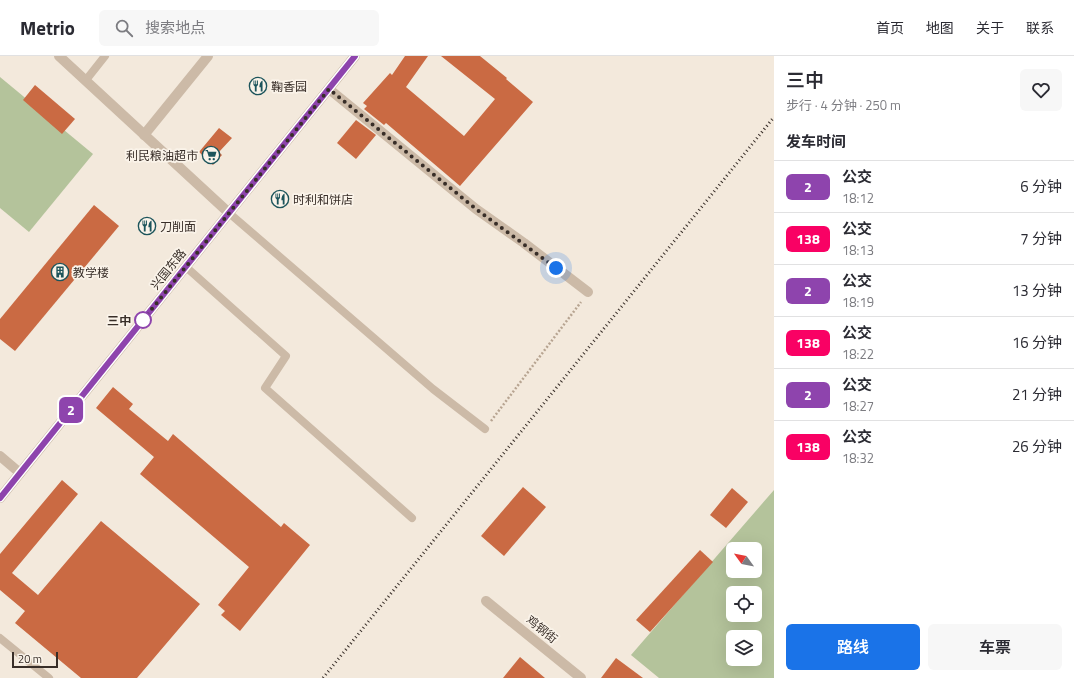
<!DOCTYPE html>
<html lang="zh">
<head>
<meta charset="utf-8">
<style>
	:root { --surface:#fff; --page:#f7f7f7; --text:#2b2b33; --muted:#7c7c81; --line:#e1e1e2; --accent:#1a73e8 }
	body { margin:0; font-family:"Titillium Web","Noto Sans SC",sans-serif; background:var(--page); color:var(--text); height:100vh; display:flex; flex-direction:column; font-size:15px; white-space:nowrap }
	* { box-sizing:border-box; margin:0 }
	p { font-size:13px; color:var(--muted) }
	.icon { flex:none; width:22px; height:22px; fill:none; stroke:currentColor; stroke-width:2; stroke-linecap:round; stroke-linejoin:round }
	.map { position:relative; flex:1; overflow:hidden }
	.panel { display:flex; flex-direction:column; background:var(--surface); width:300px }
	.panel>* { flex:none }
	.badge { padding:0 8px; border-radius:6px; font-size:14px; line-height:26px }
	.needle { width:26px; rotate:303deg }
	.tools { position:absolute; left:726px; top:486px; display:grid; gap:8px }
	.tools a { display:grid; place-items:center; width:36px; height:36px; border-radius:6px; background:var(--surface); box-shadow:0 4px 16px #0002; font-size:20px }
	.scale { position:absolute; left:12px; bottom:10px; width:46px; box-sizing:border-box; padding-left:4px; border:2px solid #382e28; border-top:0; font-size:11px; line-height:14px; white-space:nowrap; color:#382e28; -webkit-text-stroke:3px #faf3e9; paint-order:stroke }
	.you { position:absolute; width:20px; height:20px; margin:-10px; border:3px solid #fff; border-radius:50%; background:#1a73e8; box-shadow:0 0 0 6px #1a73e833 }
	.map>.badge { position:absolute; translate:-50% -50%; box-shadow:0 0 0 2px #fff }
	h2 { padding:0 12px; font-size:15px; line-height:36px }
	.round { display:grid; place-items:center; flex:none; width:42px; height:42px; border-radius:6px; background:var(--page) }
	.overview { display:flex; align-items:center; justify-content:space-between; height:68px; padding:0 12px }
	h1 { font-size:19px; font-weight:600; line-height:30px }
	.primary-button { display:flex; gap:8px; margin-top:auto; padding:8px 12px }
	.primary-button a { flex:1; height:46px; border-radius:6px; background:var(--accent); color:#fff; font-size:16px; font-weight:600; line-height:46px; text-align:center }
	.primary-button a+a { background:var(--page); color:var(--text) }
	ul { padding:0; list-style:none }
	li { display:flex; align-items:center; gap:12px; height:52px; padding:0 12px; border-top:1px solid var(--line) }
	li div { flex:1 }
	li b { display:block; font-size:15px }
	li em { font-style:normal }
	li .badge { min-width:44px; font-weight:700; text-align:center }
	header { display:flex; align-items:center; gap:24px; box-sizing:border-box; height:56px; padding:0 20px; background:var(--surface); border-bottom:1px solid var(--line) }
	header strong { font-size:19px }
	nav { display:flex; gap:22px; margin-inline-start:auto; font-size:14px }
	.search { width:280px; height:36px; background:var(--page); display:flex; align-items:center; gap:10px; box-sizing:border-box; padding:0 14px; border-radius:6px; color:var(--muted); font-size:15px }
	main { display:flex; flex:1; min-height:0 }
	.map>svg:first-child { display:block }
	.green { fill:#b4c39b; fill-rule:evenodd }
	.building { fill:#ca6a43 }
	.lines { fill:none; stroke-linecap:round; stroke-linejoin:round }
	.path { stroke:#b7a491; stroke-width:2.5; stroke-dasharray:2 2; stroke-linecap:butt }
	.service { stroke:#ccbaa7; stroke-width:8 }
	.minor { stroke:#ccbaa7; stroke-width:10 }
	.tertiary { stroke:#ccbaa7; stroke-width:10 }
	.rail { stroke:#382e28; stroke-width:3; stroke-dasharray:1 3; stroke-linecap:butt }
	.line-casing { stroke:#fff; stroke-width:9 }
	.line { stroke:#8e44ad; stroke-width:6 }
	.walk { stroke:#382e28; stroke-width:4; stroke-dasharray:0 7.2 }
	.stop-dot { fill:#fff; stroke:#8e44ad; stroke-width:2 }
	.labels { text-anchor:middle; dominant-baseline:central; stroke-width:3.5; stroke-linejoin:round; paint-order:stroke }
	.poi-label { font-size:12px; fill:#382e28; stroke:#faf3e9; text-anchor:start }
	.street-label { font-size:12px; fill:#382e28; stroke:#faf3e9 }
	.stop-label { font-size:12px; font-weight:bold; fill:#382e28; stroke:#faf3e9; text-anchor:end }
</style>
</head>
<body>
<header>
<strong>Metrio</strong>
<div class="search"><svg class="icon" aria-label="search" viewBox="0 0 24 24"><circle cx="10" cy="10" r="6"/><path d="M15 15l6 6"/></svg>搜索地点</div>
<nav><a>首页</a><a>地图</a><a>关于</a><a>联系</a></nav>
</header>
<main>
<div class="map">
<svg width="774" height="622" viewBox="0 0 774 622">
	<rect width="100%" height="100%" fill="#f3e9dc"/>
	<!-- green -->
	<g class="green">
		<polygon points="0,21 93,98 29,176 0,152"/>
		<path d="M774,434v188h-115l-28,-23zM733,493h22v22h-22zM733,537h22v22h-22zM733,581h22v22h-22z"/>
	</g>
	<!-- building -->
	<g class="building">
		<polygon points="405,0 428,0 406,31 464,80 495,43 441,0 480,0 507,22 506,23 533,46 460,130 386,67 384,69 364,53 367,50 363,47 390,17 392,19"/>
		<polygon points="35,29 75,63 62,78 23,44"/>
		<polygon points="356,64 376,79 356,103 337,87"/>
		<polygon points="219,72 232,82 219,96 222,99 213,109 199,96"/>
		<polygon points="94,149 119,170 15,295 0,283 0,263"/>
		<polygon points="113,331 133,348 129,353 168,385 173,378 281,471 284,467 310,489 240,575 221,559 225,555 218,549 249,511 140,418 154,401 96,352"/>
		<polygon points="62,424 78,438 12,517 38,539 101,465 200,548 137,622 81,622 15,567 25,555 0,534 0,498"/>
		<polygon points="523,431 546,451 504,500 481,480"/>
		<polygon points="732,432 748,446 726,472 710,459"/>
		<polygon points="700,494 713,506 650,576 636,564"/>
		<polygon points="520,601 545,622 503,622"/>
		<polygon points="616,602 643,622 601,622"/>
	</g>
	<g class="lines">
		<!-- path -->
		<polyline class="path" points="491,365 581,246"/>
		<!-- service -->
		<g class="service">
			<polyline points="86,24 105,0"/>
			<polyline points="229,157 433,333 485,373"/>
			<polyline points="186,211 286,300 265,332 412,462"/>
			<polyline points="0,582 49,622"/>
		</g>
		<!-- minor -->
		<g class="minor">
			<polyline points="59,0 229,157"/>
			<polyline points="329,33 476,153 524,187 588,236"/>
			<polyline points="144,79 208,0"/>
			<polyline points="0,400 20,417"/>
			<polyline points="486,545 581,622"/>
		</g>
		<!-- tertiary -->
		<polyline class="tertiary" points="0,442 355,0"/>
		<!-- rail -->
		<polyline class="rail" points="323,622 774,61"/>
	</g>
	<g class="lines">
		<defs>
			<polyline id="line" points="0,442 355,0"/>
		</defs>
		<!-- line casing -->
		<use href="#line" class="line-casing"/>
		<!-- line -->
		<use href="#line" class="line"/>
		<!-- walk -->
		<polyline class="walk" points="143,264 329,33 476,153 556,212"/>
	</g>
	<!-- icons -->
	<defs>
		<symbol id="restaurant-ring" viewBox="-11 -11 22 22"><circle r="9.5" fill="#faf3e9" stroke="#1c545b" stroke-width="1.5"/><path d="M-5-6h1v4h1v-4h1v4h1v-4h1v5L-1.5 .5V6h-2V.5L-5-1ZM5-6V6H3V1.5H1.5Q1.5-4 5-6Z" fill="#1c545b"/></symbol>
		<symbol id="supermarket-ring" viewBox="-11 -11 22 22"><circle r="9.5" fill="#faf3e9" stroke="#1c545b" stroke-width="1.5"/><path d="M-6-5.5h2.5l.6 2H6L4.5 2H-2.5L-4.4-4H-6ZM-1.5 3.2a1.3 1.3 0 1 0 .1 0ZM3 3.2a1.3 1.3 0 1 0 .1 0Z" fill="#1c545b"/></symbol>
		<symbol id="building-ring" viewBox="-11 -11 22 22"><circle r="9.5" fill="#faf3e9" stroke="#1c545b" stroke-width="1.5"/><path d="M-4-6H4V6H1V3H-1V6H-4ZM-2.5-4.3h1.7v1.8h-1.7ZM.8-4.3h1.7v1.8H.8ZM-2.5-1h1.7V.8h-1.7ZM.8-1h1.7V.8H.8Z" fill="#1c545b"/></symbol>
	</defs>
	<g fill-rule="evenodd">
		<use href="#restaurant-ring" x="248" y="20" width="20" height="20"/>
		<use href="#supermarket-ring" x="201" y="89" width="20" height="20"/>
		<use href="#restaurant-ring" x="270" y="133" width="20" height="20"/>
		<use href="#restaurant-ring" x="137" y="160" width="20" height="20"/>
		<use href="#building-ring" x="50" y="206" width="20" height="20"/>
	</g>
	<!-- markers -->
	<circle class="stop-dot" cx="143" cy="264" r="8"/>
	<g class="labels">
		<!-- poi labels -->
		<g class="poi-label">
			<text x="271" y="30">鞠香园</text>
			<text x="198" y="99" text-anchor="end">利民粮油超市</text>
			<text x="293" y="143">时利和饼店</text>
			<text x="160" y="170">刀削面</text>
			<text x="73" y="216">教学楼</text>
		</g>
		<!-- street labels -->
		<g class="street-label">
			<text transform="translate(168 213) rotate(-51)">兴国东路</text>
			<text transform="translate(542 573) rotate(39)">鸡钢街</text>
		</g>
		<!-- stop labels -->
		<g class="stop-label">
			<text x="131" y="264">三中</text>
		</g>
	</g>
</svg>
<div class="tools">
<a><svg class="needle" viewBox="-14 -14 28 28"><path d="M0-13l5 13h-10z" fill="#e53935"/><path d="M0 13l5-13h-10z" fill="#7c7c81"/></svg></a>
<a><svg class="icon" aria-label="locate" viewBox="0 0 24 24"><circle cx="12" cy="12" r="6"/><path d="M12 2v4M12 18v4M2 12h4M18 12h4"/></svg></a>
<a><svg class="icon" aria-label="layers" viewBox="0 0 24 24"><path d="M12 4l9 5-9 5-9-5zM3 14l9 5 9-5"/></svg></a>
</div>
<div class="scale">20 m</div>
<div class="you" style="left:556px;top:212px"></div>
<b class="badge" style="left:71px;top:354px;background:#8e44ad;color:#fff">2</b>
</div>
<section class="panel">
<div class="overview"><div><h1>三中</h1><p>步行 · 4 分钟 · 250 m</p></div><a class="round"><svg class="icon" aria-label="heart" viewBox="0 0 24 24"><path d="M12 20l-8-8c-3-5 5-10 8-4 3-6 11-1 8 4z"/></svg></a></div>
<h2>发车时间</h2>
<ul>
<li><span class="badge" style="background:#8e44ad;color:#fff">2</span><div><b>公交</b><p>18:12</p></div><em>6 分钟</em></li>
<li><span class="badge" style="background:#f90164;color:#fff">138</span><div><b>公交</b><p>18:13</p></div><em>7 分钟</em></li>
<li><span class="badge" style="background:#8e44ad;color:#fff">2</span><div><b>公交</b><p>18:19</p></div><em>13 分钟</em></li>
<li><span class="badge" style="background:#f90164;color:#fff">138</span><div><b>公交</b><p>18:22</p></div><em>16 分钟</em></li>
<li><span class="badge" style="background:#8e44ad;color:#fff">2</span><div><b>公交</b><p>18:27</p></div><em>21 分钟</em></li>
<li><span class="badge" style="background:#f90164;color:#fff">138</span><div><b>公交</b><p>18:32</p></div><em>26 分钟</em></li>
</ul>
<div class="primary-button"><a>路线</a><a>车票</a></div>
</section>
</main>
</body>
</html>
